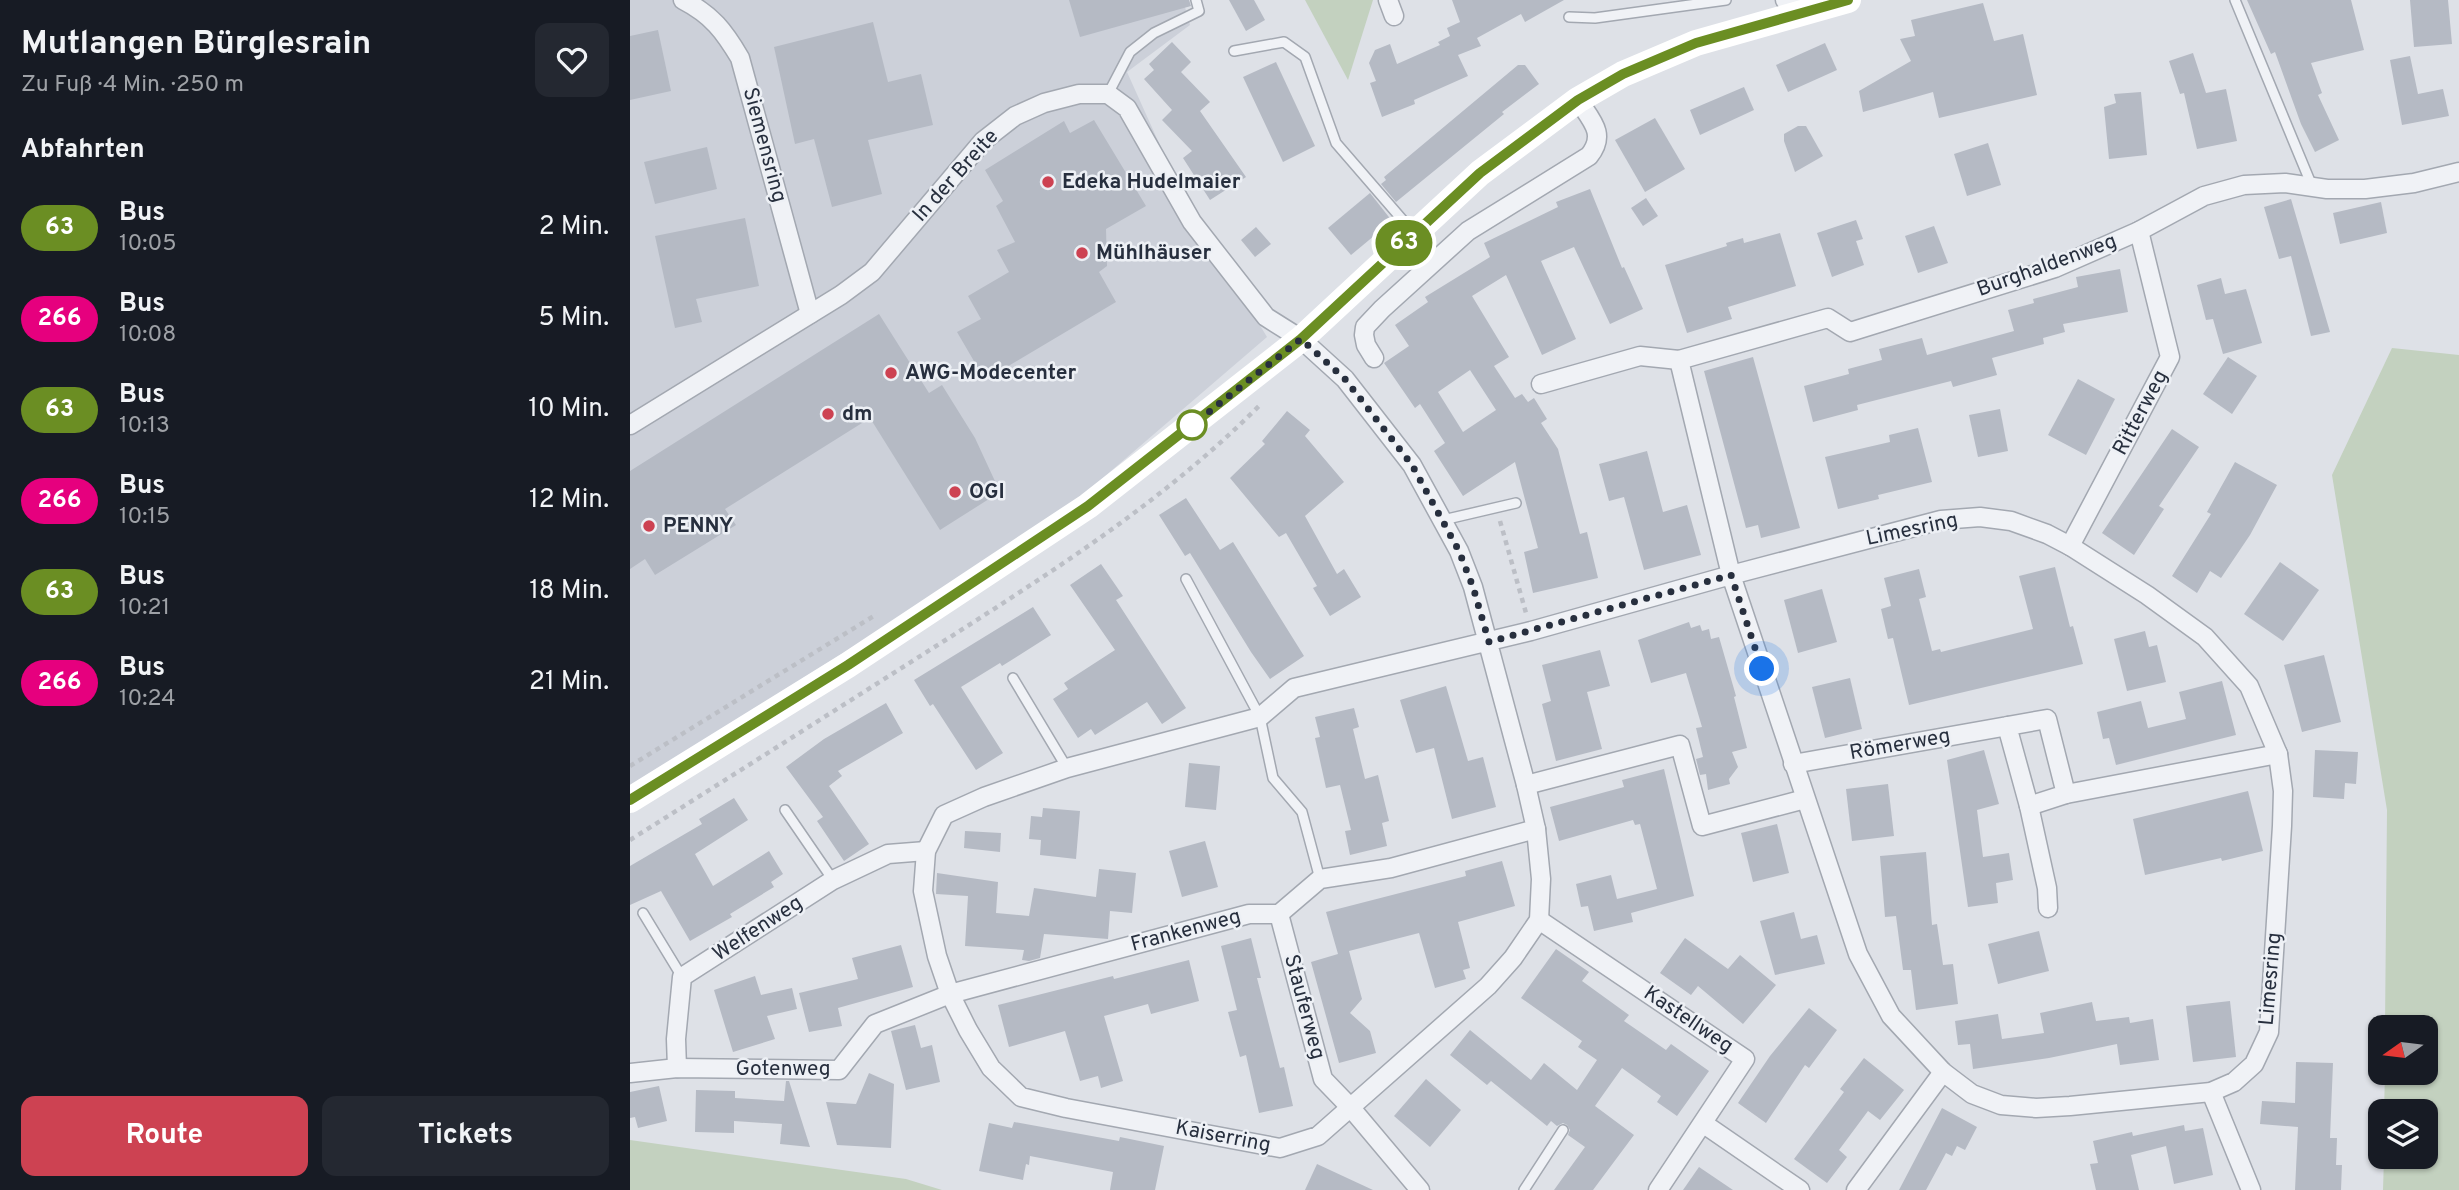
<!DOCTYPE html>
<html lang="de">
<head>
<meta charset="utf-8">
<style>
	:root { --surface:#171b24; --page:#242831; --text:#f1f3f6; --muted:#9ea1a6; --accent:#cd4252 }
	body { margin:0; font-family:Overpass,sans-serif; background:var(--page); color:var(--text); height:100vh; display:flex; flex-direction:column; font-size:26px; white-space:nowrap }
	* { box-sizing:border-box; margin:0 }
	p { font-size:23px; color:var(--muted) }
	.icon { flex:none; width:38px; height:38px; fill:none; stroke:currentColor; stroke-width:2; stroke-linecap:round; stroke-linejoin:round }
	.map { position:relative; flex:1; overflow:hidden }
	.sheet { display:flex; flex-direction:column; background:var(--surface); width:630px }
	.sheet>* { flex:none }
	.badge { padding:0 14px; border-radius:23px; font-size:24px; line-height:46px }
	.needle { width:46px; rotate:256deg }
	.tools { position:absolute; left:1738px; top:1015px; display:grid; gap:14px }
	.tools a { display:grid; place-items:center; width:70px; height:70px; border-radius:14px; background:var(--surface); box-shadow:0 2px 5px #0004; font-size:35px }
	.you { position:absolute; width:35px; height:35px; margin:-18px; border:5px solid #fff; border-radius:50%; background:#1a73e8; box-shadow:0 0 0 10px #1a73e833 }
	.map>.badge { position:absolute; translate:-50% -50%; box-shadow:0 0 0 4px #fff }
	h2 { padding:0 21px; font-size:26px; line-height:63px }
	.round { display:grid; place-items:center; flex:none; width:74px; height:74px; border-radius:14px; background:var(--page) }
	.summary { display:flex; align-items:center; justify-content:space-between; height:119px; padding:0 21px }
	h1 { font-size:33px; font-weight:700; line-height:52px }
	.button { display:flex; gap:14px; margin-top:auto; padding:14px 21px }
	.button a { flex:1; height:80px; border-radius:14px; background:var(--accent); color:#fff; font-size:28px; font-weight:700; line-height:80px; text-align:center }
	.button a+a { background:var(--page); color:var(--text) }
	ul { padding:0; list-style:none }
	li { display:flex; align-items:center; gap:21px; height:91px; padding:0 21px }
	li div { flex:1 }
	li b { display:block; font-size:26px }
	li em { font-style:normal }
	li .badge { min-width:77px; font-weight:700; text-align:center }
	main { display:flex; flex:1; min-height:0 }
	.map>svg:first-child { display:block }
	.built { fill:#ccd0d9 }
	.green { fill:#c3d1bf }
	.building { fill:#b5bac4; fill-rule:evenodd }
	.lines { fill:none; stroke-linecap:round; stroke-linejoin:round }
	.lane-casing { stroke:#a3a8b1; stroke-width:12 }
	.street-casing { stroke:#a3a8b1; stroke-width:21 }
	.path { stroke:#bcbfc6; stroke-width:4.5; stroke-dasharray:5 5; stroke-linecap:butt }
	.lane { stroke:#f0f2f6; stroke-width:9 }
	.street { stroke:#f0f2f6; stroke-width:18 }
	.secondary { stroke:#fff; stroke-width:26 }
	.line-casing { stroke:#fff; stroke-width:16 }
	.line { stroke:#6b8e23; stroke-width:10 }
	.walk { stroke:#272f3e; stroke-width:7; stroke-dasharray:0 12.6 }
	.poi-dot { fill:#cd4252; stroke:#edf0f5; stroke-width:2.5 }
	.stop-dot { fill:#fff; stroke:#6b8e23; stroke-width:3.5 }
	.labels { text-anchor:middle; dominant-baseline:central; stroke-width:5; stroke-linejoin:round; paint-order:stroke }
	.street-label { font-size:21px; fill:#272f3e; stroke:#edf0f5 }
	.poi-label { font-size:21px; font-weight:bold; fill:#272f3e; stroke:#edf0f5; text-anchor:start }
</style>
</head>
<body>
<main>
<section class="sheet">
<div class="summary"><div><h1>Mutlangen Bürglesrain</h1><p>Zu Fuß · 4 Min. · 250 m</p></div><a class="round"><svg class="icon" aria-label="heart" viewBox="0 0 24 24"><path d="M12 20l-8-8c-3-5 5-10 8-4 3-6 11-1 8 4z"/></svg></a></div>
<h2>Abfahrten</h2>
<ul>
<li><span class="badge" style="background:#6b8e23;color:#fff">63</span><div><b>Bus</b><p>10:05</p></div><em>2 Min.</em></li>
<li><span class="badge" style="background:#e6007e;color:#fff">266</span><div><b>Bus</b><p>10:08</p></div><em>5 Min.</em></li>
<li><span class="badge" style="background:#6b8e23;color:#fff">63</span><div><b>Bus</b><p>10:13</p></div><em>10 Min.</em></li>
<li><span class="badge" style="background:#e6007e;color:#fff">266</span><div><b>Bus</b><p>10:15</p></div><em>12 Min.</em></li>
<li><span class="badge" style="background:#6b8e23;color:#fff">63</span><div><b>Bus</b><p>10:21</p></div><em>18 Min.</em></li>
<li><span class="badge" style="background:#e6007e;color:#fff">266</span><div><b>Bus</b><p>10:24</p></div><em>21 Min.</em></li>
</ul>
<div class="button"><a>Route</a><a>Tickets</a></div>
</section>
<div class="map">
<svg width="1829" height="1190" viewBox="0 0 1829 1190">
	<rect width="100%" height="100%" fill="#dee1e7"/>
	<!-- built -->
	<polygon class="built" points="0,0 553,0 560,25 497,72 556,203 637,337 424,520 0,787"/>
	<!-- green -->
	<g class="green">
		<polygon points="675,0 743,0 718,80"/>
		<polygon points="1762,348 1829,355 1829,1190 1753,1190 1754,1157 1796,1157 1796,1111 1754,1111 1755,1073 1796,1073 1796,1027 1755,1027 1757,810 1702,475"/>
		<polygon points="0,1140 276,1179 312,1190 0,1190"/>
	</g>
	<!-- building -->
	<g class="building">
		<polygon points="439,0 559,0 561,6 450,37"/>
		<polygon points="599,0 624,0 635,20 616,31"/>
		<polygon points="822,0 934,0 895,22 891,14 847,38 851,46 828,55 838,76 784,100 785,104 752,117 740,83 746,81 739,63 745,50 760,44 767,64 810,45 808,42 820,36 817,28 830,22"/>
		<polygon points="1617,0 1721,0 1734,50 1681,63 1692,93 1688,95 1709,140 1685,152 1671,124 1645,52 1641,54"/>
		<polygon points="1780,0 1818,0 1822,44 1784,47"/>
		<polygon points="1353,3 1364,41 1393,34 1407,95 1309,118 1303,92 1233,112 1229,91 1281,61 1270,39 1285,36 1281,20"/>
		<polygon points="243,22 258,82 291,74 303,125 238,140 252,194 202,207 184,139 165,144 144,47"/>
		<polygon points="28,30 41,91 0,100 0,36"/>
		<polygon points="542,42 561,62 551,72 580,102 570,111 616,177 580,200 553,158 562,151 532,120 542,110 514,79 524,70 519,64"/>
		<polygon points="1195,43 1207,70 1158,92 1146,65"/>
		<polygon points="1563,53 1576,93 1596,89 1607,141 1567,149 1554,93 1550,94 1539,61"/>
		<polygon points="1780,56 1788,94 1813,89 1819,116 1772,125 1760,60"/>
		<polygon points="646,62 685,146 653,162 613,77"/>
		<polygon points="888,65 895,65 909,84 872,112 874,114 766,202 751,184 756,180 754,177"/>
		<polygon points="1114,87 1124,110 1070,135 1060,110"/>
		<polygon points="1511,92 1517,155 1479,159 1474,107 1486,103 1484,94"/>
		<polygon points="1025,118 1055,169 1015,192 985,140"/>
		<polygon points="464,120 516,206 476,229 477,266 469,272 486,302 355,380 327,332 351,319 338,296 379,272 367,250 385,242 366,206 373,201 355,170 434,121 440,133"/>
		<polygon points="1168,126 1176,126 1193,156 1165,172 1154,141 1154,134"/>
		<polygon points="1358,143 1371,185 1337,196 1324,154"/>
		<polygon points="77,147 87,189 25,204 14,162"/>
		<path d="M960,189l32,79 2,-1 19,42 -33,15 -36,-77 -33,14 35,78 -34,16 -36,-80 -34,21 37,61 -15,9 21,32 7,-4 6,8 6,-4 13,21 -6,4 17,26 22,85 7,-2 11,46 -65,15 -9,-41 14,-4 -23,-86 -52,34 -29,-45 11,-8 -25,-39 -5,4 -31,-45 25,-17 -14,-21 33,-23 -3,-5 65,-40 -6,-14 74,-36 -2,-5zM840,370l26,40 -33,22 -25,-40z"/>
		<polygon points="740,193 762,221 721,255 698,228"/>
		<polygon points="1016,198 1028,216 1013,226 1001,208"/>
		<polygon points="1661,199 1700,332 1681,336 1661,256 1649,259 1634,207"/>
		<polygon points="1751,202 1757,233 1710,244 1703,213"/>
		<polygon points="115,218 129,286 66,299 72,322 45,328 25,236"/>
		<polygon points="1226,220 1233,239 1226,241 1234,265 1202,277 1187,233"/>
		<polygon points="1304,226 1318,263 1288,273 1275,236"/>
		<polygon points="626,227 641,244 625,257 611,240"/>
		<polygon points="1150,233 1166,286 1098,307 1102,319 1057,333 1035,265 1097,246 1096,243 1113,238 1114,243"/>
		<polygon points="1490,269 1498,312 1433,324 1435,332 1413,338 1414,344 1362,358 1367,375 1323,387 1321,381 1227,405 1228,410 1183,422 1174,386 1219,374 1218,369 1252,360 1249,349 1292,338 1297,355 1384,331 1378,310 1404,303 1403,299 1448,287 1446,277"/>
		<polygon points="1591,278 1595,294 1616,289 1632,343 1593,354 1583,319 1576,320 1567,285"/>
		<polygon points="249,314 299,393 312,385 345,438 370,492 310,530 240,418 95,509 106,525 25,575 15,559 0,569 0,471"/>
		<polygon points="1123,357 1170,528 1131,538 1128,525 1116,528 1074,371"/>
		<polygon points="1598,357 1627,376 1602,414 1573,394"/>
		<polygon points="1448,379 1485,399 1456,455 1418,435"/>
		<polygon points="1370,409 1378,451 1348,457 1339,415"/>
		<polygon points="657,411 680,430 675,436 714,482 675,516 707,574 714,569 731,597 700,616 683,588 687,586 656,533 649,537 600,478 635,444 632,441"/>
		<polygon points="1288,428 1302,482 1248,495 1249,499 1208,509 1195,457 1260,442 1259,435"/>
		<polygon points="1542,429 1569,447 1529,506 1534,509 1504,555 1472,533"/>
		<polygon points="1017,451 1033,512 1057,505 1071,555 1014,570 994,497 979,501 969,464"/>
		<polygon points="1605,462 1647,485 1620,535 1591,578 1580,571 1567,593 1542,576 1581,514 1577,512"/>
		<polygon points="556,498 590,550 603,542 674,656 640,679 621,652 560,553 555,556 529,515"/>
		<polygon points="1650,562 1689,590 1653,641 1614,614"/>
		<polygon points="471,564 493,596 486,600 556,708 532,724 517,702 465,735 461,729 448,738 423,699 438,689 434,683 485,650 440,585"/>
		<polygon points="1425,567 1440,627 1443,626 1453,664 1279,705 1263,638 1258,639 1251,609 1261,606 1254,578 1289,569 1296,597 1289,599 1302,651 1310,649 1311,652 1403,629 1389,576"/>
		<polygon points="1192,589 1207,642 1168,653 1154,600"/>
		<polygon points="403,607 421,635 372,666 370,663 331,687 373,753 346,770 303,704 300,706 284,680"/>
		<polygon points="1059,622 1061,628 1070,625 1072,631 1079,629 1081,639 1089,637 1106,696 1104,697 1117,748 1102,752 1108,767 1099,779 1100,784 1078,790 1076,774 1070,775 1066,759 1073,757 1066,728 1072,727 1056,673 1021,683 1008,640"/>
		<polygon points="1515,631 1519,647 1527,645 1536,682 1497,691 1484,639"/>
		<polygon points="970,650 980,686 957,692 972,749 926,761 912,704 921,701 912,665"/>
		<polygon points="1694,655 1711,722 1672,732 1654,665"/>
		<polygon points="1220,678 1232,729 1195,738 1182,687"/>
		<polygon points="1592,681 1606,735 1486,765 1479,738 1473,739 1467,712 1511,701 1518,728 1556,719 1549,692"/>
		<polygon points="816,686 838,761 853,757 866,807 822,819 804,748 786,753 770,700"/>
		<polygon points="256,703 273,733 208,771 212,776 199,786 239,844 214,861 187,821 193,817 156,767 194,739"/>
		<polygon points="724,708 729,727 723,729 735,779 748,775 759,821 752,823 757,846 720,855 715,831 721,830 710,785 696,788 685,738 690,737 685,717"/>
		<polygon points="1354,750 1369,804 1347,810 1353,857 1379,853 1383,880 1366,883 1368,903 1338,907 1317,760"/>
		<polygon points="1685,750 1728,752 1726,784 1715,783 1714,799 1683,797"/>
		<polygon points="559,763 590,766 586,810 555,807"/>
		<polygon points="1034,769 1064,896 1001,913 1003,922 964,931 958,906 951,907 946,884 981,875 987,899 1027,889 1010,824 1005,825 1003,820 929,841 920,807 994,787 992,780"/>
		<polygon points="1258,784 1264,836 1222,841 1216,789"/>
		<polygon points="1618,791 1633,851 1592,861 1591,858 1515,875 1503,819"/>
		<polygon points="104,798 118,820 65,854 83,886 139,851 153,874 141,882 144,887 100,914 102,917 60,941 31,891 0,905 0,866 72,824 69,819"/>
		<polygon points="413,808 450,811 446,859 410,855 411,840 399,839 401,816 412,817"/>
		<polygon points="1147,824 1159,873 1123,882 1111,833"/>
		<polygon points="335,831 371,833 370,852 334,848"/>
		<polygon points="575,841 588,887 552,897 539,851"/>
		<polygon points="1296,852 1302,925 1307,924 1313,965 1323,964 1328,1004 1286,1010 1281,970 1273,970 1266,916 1255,917 1250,856"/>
		<polygon points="872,861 885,906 828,922 840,968 833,970 836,979 805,988 789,933 719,951 732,999 720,1013 740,1031 746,1053 709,1063 681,962 708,954 696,912 836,876 835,871"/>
		<polygon points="469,869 506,873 502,913 480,911 478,939 414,934 410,958 399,961 392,960 394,950 335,946 338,896 306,894 307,873 368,882 366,913 399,916 404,888 466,897"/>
		<polygon points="1164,912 1171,939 1187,935 1195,964 1145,975 1130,921"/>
		<polygon points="1409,931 1419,971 1368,984 1358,944"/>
		<polygon points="621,938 631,978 627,978 650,1068 654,1067 663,1106 629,1113 616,1055 610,1057 598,1012 607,1010 591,946"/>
		<polygon points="1055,938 1098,969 1110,955 1146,985 1113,1024 1068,986 1061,995 1030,973"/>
		<polygon points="271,945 283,987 208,1008 212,1026 179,1032 169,993 228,979 222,958"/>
		<polygon points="926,949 959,972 952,981 999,1015 994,1021 1036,1050 1041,1044 1079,1071 1047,1116 1027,1102 1031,1096 992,1068 965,1106 1004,1135 963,1190 924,1190 955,1147 938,1135 940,1130 937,1125 933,1123 927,1126 921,1121 917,1126 861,1081 857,1085 820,1055 840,1030 901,1080 914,1063 947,1090 967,1060 948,1047 952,1041 891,998"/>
		<polygon points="559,960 569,1001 521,1014 518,1004 474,1016 493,1081 471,1088 468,1076 450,1081 435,1031 379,1047 368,1005 483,976 484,979"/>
		<polygon points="125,976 131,995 162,988 167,1009 137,1016 145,1039 103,1052 84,990"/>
		<polygon points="1600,1001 1606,1057 1563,1062 1556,1006"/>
		<polygon points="1462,1002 1466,1021 1499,1017 1500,1023 1523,1019 1529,1060 1490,1065 1487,1044 1419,1058 1343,1069 1340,1044 1328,1045 1325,1021 1368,1014 1372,1039 1414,1033 1410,1013"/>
		<polygon points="1179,1008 1207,1030 1179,1068 1175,1065 1136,1123 1108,1103 1140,1056"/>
		<polygon points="285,1025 291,1048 302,1045 310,1082 276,1090 261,1031"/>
		<polygon points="1234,1058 1274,1090 1250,1120 1238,1111 1209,1150 1217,1157 1197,1183 1164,1159 1214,1092 1210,1089"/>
		<polygon points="1666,1062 1703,1063 1700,1138 1707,1138 1706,1165 1712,1165 1711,1190 1665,1190 1668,1127 1630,1124 1632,1101 1665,1103"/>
		<polygon points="239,1073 264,1084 261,1148 207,1145 196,1102 226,1104"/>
		<polygon points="796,1079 831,1110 800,1147 764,1116"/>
		<polygon points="156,1081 159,1081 180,1147 150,1144 152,1124 104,1121 104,1133 65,1132 66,1090 105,1091 105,1098 154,1101"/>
		<polygon points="29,1086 37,1121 8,1128 5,1117 0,1118 0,1092"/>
		<polygon points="1312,1108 1347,1127 1335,1150 1327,1146 1322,1156 1316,1153 1296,1190 1269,1190"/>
		<polygon points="384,1122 489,1141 490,1137 534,1146 525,1190 480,1190 483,1172 400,1156 399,1165 396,1164 393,1180 349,1171 359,1123 382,1128"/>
		<polygon points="1554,1125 1555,1131 1573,1128 1583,1175 1544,1184 1536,1146 1501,1155 1509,1190 1466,1190 1460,1164 1468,1163 1463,1141 1502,1132 1503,1136"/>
		<polygon points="687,1164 743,1190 675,1190"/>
		<polygon points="1069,1167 1103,1190 1053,1190"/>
	</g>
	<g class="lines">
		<defs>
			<g id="lane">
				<polyline points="1605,0 1682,186"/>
				<polyline points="939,17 965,18 1096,0"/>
				<polyline points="604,51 654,42 675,57 706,143 783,232"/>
				<polyline points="478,94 500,52 524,33 569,11 566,0"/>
				<polyline points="813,520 886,503"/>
				<polyline points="556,579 630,717 643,778 672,812 690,879"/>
				<polyline points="383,678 437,768"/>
				<polyline points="155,810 203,880"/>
				<polyline points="13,913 52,977"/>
				<polyline points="894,1190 933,1130"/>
			</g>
			<g id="street">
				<path d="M53,0c29,15 41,31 57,58l70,256"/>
				<polyline points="758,0 764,16"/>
				<polyline points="1155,0 1187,4"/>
				<path d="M744,358l-8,-13 -2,-10 1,-8 17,-18 86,-78 121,-75c18,-22 2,-36 -11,-56"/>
				<polyline points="911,384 1010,356 1049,360"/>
				<polyline points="0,425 211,295 242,272 353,141 385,116 414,103 449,94 478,94 497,108 562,222 636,317 671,339 715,379 782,465 829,551 843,587 896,785 906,829 911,879 909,920 883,958 858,986 688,1136 650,1148 436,1108 391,1097 361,1068 338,1030 320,994 307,956 293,891 296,851 314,815 354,797 437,768 630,717 664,688 901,631 1101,575 1311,520 1350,517 1381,521 1417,534 1440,546 1517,595 1575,637 1619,686 1648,754 1653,791 1652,826 1639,1032 1624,1064 1604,1082 1581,1092 1440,1106 1406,1108 1371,1105 1342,1094 1313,1072 1261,1016 1228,954 1101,575 1049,360 1198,318 1220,332 1425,268 1509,231 1574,196 1614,185 1655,183 1697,189 1735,189 1784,183 1829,172"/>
				<polyline points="1440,546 1540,357 1509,231"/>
				<polyline points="1163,764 1417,719 1436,794 1399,806 1377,726"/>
				<polyline points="896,785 1050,745 1072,826 1175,799"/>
				<polyline points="1436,794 1648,754"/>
				<polyline points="1399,806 1417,888 1418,908"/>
				<polyline points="649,914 693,1079 721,1108 790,1190"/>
				<polyline points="909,920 1115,1059 1028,1190"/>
				<polyline points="47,1068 46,1039 52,977 203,880 258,854 296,851"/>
				<polyline points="0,1073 47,1068 209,1070 245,1024 320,994 619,914 649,914 690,879 761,868 906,829"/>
				<polyline points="1581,1092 1621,1190"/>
				<polyline points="1074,1124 1170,1190"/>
				<polyline points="1226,1190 1313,1072"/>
			</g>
		</defs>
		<!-- lane casing -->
		<use href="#lane" class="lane-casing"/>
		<!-- street casing -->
		<use href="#street" class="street-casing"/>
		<!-- path -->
		<g class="path">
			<polyline points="870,521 896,613"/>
			<polyline points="0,766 247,614"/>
			<path d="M0,840c105,-66 210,-133 314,-199 111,-71 221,-141 315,-235"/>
		</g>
		<!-- lane -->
		<use href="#lane" class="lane"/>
		<!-- street -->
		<use href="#street" class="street"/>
		<!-- secondary -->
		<polyline class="secondary" points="0,800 218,665 458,506 671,339 850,173 948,100 993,74 1066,43 1218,0"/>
	</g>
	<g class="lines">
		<defs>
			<polyline id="line" points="0,800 218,665 458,506 671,339 850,173 948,100 993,74 1066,43 1218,0"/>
		</defs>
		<!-- line casing -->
		<use href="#line" class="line-casing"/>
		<!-- line -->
		<use href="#line" class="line"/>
		<!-- walk -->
		<polyline class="walk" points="562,425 556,430 671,339 715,379 782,465 829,551 843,587 859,642 1101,575 1132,669"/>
	</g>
	<!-- markers -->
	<g class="poi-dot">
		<circle cx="418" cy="182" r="7"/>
		<circle cx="452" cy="253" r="7"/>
		<circle cx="261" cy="373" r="7"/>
		<circle cx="198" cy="414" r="7"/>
		<circle cx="325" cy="492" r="7"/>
		<circle cx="19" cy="526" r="7"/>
	</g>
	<circle class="stop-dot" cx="562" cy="425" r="14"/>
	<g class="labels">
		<!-- street labels -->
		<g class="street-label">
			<text transform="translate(134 145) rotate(75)">Siemensring</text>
			<text transform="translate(326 176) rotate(-48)">In der Breite</text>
			<text transform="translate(1417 266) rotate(-20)">Burghaldenweg</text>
			<text transform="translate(1511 413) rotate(-62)">Ritterweg</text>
			<text transform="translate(1282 530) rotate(-12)">Limesring</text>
			<text transform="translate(1270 745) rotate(-10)">Römerweg</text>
			<text transform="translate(128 929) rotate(-33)">Welfenweg</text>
			<text transform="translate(556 931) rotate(-15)">Frankenweg</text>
			<text transform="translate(1641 979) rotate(-85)">Limesring</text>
			<text transform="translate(674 1007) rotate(75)">Stauferweg</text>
			<text transform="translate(1058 1020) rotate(34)">Kastellweg</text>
			<text x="153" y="1069">Gotenweg</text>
			<text transform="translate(593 1137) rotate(11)">Kaiserring</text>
		</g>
		<!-- poi labels -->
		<g class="poi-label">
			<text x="432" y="182">Edeka Hudelmaier</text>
			<text x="466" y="253">Mühlhäuser</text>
			<text x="275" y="373">AWG-Modecenter</text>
			<text x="212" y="414">dm</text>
			<text x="339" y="492">OGI</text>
			<text x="33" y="526">PENNY</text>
		</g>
	</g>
</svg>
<div class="tools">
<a><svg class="needle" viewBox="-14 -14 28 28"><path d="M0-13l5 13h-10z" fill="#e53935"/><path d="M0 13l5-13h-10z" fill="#9ea1a6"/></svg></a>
<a><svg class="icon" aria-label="layers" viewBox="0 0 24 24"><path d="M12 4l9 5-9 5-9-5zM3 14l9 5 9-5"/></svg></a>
</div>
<div class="you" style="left:1132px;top:669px"></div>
<b class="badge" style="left:774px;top:243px;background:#6b8e23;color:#fff">63</b>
</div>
</main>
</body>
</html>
